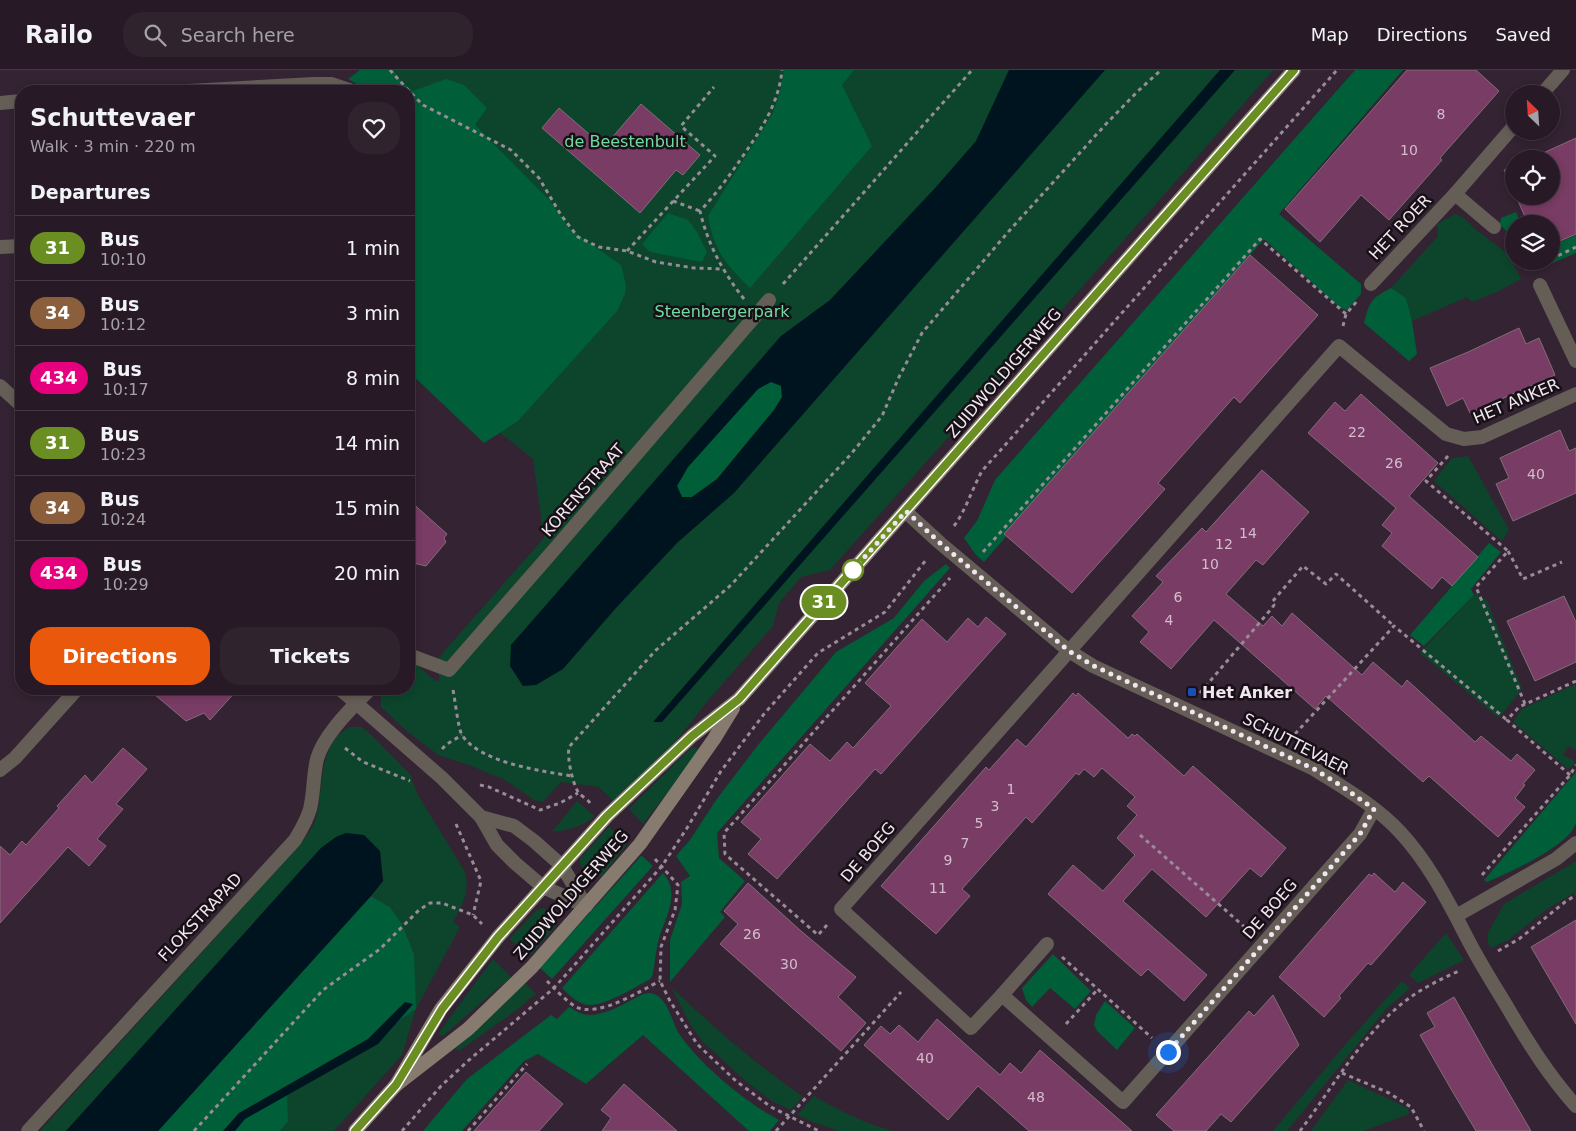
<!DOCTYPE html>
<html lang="en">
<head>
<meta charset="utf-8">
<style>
	:root { --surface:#271a26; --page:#2f232e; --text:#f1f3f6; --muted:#a4a1a7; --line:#433843; --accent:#ea580c }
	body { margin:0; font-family:"DejaVu Sans",sans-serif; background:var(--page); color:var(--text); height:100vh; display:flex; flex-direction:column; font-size:19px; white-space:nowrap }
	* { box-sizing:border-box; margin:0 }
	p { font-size:16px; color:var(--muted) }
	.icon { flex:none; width:28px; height:28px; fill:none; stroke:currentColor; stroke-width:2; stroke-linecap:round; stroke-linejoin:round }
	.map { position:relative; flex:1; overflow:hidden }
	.sheet { position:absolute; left:15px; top:15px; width:400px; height:610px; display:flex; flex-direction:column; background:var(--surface); border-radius:20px; box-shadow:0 2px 8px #0003,0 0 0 1px var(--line) }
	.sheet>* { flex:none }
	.badge { padding:0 10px; border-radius:16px; font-size:18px; line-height:32px }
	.needle { width:32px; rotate:335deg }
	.tools { position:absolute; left:1505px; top:15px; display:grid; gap:10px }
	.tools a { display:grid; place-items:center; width:55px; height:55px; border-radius:50%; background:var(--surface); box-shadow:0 2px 8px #0003,0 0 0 1px var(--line); font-size:25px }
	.you { position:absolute; width:25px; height:25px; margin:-12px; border:4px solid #fff; border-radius:50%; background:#1a73e8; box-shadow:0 0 0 8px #1a73e833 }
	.map>.badge { position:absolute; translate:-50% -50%; box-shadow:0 0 0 2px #fff }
	h2 { padding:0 15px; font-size:19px; line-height:45px }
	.round { display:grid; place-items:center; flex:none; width:52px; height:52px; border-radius:20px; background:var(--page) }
	.overview { display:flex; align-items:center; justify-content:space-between; height:85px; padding:0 15px }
	h1 { font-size:24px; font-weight:700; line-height:38px }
	.cta { display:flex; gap:10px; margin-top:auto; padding:10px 15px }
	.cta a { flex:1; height:58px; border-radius:20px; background:var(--accent); color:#fff; font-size:20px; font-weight:700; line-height:58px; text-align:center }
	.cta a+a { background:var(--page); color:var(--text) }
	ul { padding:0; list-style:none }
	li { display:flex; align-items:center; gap:15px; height:65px; padding:0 15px; border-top:1px solid var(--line) }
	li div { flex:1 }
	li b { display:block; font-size:19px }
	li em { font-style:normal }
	li .badge { min-width:55px; font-weight:700; text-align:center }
	header { display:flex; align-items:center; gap:30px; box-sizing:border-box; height:70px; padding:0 25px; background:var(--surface); border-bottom:1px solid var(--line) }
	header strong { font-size:24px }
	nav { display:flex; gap:28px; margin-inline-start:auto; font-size:18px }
	.search { width:350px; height:45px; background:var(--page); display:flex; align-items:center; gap:12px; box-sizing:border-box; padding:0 18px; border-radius:20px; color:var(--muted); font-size:19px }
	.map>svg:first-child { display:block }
	.green { fill:#0c452b }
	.forest { fill:#005e39 }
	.water { fill:#00141f; fill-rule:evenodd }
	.building { fill:#793c64; stroke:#836c7a }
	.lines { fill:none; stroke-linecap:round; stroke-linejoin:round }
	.path { stroke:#998b97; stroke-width:3; stroke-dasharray:4 4; stroke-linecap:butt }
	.minor { stroke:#655e56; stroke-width:14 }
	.tertiary { stroke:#655e56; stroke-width:14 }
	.secondary { stroke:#867b6e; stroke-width:14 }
	.line-casing { stroke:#fff; stroke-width:11 }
	.line { stroke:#6b8e23; stroke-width:8 }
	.walk { stroke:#f1e6ef; stroke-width:5; stroke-dasharray:0 9 }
	.stop-dot { fill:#fff; stroke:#6b8e23; stroke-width:2.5 }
	.transit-dot { fill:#1a4fb4; stroke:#171016; stroke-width:2 }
	.labels { text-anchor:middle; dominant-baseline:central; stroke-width:5; stroke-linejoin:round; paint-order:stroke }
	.number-label { font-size:14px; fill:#d3bccc }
	.park-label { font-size:16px; fill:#70dba1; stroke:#171016 }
	.street-label { font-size:16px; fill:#f1e6ef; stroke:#171016 }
	.poi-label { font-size:16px; font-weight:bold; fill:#f1e6ef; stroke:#171016; text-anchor:start }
</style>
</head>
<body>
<header>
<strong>Railo</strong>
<div class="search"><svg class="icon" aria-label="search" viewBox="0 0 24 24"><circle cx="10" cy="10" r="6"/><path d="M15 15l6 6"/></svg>Search here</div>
<nav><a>Map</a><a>Directions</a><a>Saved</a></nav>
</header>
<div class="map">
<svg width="1576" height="1061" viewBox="0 0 1576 1061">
	<rect width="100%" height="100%" fill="#342332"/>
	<!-- green -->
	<g class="green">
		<polygon points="366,0 1273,0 1156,134 830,500 801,507 779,533 773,556 706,633 673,675 613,731 599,717 561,712 543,732 534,730 505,710 469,695 438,685 409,663 381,637 381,624 384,619 409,619 409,594 414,593 436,611 439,611 439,587 544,468 533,389 409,290 409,21"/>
		<polygon points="1455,144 1463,147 1476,160 1508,184 1521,209 1499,221 1472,232 1467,227 1412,251 1406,228 1391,218 1438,166 1437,154"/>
		<polygon points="1468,386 1509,460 1502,471 1434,411 1452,388"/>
		<polygon points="1476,523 1487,531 1522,619 1499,648 1420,583"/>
		<polygon points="1576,614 1576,680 1568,676 1563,685 1573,690 1575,693 1568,699 1513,652 1522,639"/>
		<path d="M350,657h11l5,3 46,46 -1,2 7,17 47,77c5,22 -2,30 -12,50l7,5 -44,82 -14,46 -68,76h-54l8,-9 -1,-35 127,-133 -12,-30 -12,-17 -19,-11 12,-15 -3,-30 -16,-16 -28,2 -15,11 -255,283h-26l264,-291c5,-8 11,-16 13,-25 6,-28 2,-74 33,-88z"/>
		<polygon points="695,677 700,681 643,754 629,739 691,678"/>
		<path d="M577,731l18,15c-13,11 -26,14 -43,16z"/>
		<path d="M609,757l18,17 -25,32c-11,-2 -24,-4 -22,-18z"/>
		<polygon points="1576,791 1576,822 1547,839 1508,870 1491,878 1488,873 1488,863 1504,834"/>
		<path d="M543,838c9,4 12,8 13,18l-26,30 -21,-17 28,-29z"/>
		<polygon points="1446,863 1464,890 1418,913 1409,905"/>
		<polygon points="493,889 511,907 443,966 438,964"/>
		<polygon points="1402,911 1410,918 1386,939 1287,1061 1273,1061 1344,976"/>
		<polygon points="525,913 536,924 514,942 459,981 455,979"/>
		<path d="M672,918c41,39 85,77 131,109l-12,13 -19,-9 -24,-18 -45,-41 -13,-18z"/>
		<polygon points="1348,1010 1408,1038 1409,1044 1364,1061 1311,1061"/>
		<path d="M814,1026c25,14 51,28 79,35h-54l-29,-10 -13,-6z"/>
	</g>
	<!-- forest -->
	<g class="forest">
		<polygon points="360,0 393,0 401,11 413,21 446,9 464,15 487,38 475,55 550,131 570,159 621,195 626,215 625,224 617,241 518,351 484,373 409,302 409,21 369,21 348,9"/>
		<path d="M784,0h70l-12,15 30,61 -122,142c-25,-25 -36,-37 -42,-72l65,-103 7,-21z"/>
		<polygon points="1355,0 1403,0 1279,144 1361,214 1361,224 1347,240 1340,238 1264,169 984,492 976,485 964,468 977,451 995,410"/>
		<polygon points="1516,142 1521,154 1514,154 1514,168 1499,154 1501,150 1501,148"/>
		<polygon points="668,143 688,150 697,162 707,182 702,192 650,182 642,174"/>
		<polygon points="1576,165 1576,183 1534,201 1531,200 1527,191 1551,191 1551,176"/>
		<path d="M1391,218l15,10 6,23 5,33 -8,7 -45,-38c6,-22 6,-24 27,-35z"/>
		<polygon points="771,312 781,315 782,327 774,340 717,409 692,427 682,427 677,416 688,397 758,319"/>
		<polygon points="1489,473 1501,482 1471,519 1474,525 1424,576 1410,565"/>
		<polygon points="946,494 950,498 717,763 719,788 745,811 720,842 725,847 670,912 670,870 682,834 681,812 690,806 676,786 690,770 716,730 758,675 836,582 894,548 924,511"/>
		<path d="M1576,702c0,15 0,36 0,50 -4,23 -68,51 -89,60l-3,-2z"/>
		<polygon points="641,786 642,786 652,795 652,797 552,909 540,898"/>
		<path d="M663,803c19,21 1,46 -5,69 -3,12 -3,24 -6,35l-3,3c-14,7 -50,30 -65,24 -9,-3 -16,-10 -22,-16z"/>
		<polygon points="371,826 390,837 402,854 414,884 416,939 384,960 287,1017 288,1052 280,1061 158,1061"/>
		<polygon points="1053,884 1091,921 1075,939 1050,918 1032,937 1026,930 1022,918"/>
		<path d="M650,923c17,2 21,26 28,39 21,32 67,70 101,88l-9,11h-21l-106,-96 -57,49 -48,-30 -14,7 -62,70h-39l44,-52 84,-64 6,4 12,-12c4,2 9,6 14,7 18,5 44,-12 60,-20z"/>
		<polygon points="1105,931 1135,958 1117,980 1097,961 1094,955 1096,945"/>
	</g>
	<!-- water -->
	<g class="water">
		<path d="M1009,0h96l-371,423 -57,50 -61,65 -53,61 -27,16 -13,1 -13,-20 1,-21 270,-309 49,-36 106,-113 40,-46zM771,312l10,4 1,11 -8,13 -57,69 -25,18h-10l-5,-11 11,-19 70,-78z"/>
		<polygon points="1220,0 1235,0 662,652 653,652"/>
		<polygon points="346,763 364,765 380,781 383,811 371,826 158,1061 66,1061 321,778 336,767"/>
		<polygon points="405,932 413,934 378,974 245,1049 235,1061 223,1061 239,1043 368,969"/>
	</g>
	<!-- building -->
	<g class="building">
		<polygon points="1407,0 1476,0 1499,21 1440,88 1442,90 1389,150 1361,125 1320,172 1285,139"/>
		<polygon points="641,34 700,85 683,105 676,100 640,143 542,58 559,38 604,77"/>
		<polygon points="1576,68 1576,164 1551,175 1551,154 1528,154 1516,126 1551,126 1551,89 1530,89"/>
		<polygon points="1514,96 1514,121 1504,100"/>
		<polygon points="1250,185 1318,245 1240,333 1234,327 1219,344 1158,413 1165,419 1072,523 1004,464"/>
		<polygon points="1519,258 1526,274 1539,268 1555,305 1470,343 1463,328 1447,336 1430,298 1468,282"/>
		<polygon points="1361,324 1438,393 1409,426 1478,487 1452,516 1442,507 1432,519 1382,476 1392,463 1382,455 1396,438 1308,363 1335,332 1345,341"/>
		<polygon points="1560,360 1569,381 1576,378 1576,423 1513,451 1496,414 1509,408 1500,388"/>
		<polygon points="1262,400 1309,442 1263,495 1256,490 1226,524 1263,556 1272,546 1282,556 1292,543 1362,605 1373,592 1402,617 1407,610 1475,672 1481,666 1511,691 1517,684 1535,700 1523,714 1525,715 1515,728 1525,737 1498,767 1429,706 1423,712 1326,626 1315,639 1214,550 1171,599 1140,572 1149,562 1132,546 1163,512 1156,506 1202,458 1206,462"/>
		<polygon points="409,430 447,464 444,468 446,472 426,496 409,492"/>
		<polygon points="1564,526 1576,552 1576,592 1535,611 1507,551"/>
		<polygon points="986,547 1006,564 881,704 875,699 777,809 748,784 761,769 741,752 810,674 830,691 847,672 853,678 891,636 865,613 922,549 947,572 968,548 978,557"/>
		<polygon points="148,619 238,619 210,650 204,643 186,651"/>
		<polygon points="1073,623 1076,626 1078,623 1128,668 1132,664 1135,666 1137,664 1184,706 1193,696 1286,778 1261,807 1250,798 1206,847 1152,799 1123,831 1207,905 1184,931 1148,899 1141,906 1048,824 1073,795 1103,821 1135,785 1117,768 1137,745 1127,736 1135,727 1102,698 1094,707 1084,699 1079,705 1076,703 1032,753 1026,747 962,819 970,826 936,864 881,816 986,697 989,700 1017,669 1026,677"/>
		<polygon points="123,678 147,699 116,734 123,739 97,769 106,776 89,796 68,777 0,853 0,776 10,785 22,771 26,775 59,738 57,736 85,705 92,713"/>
		<polygon points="1374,803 1395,822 1403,812 1426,832 1371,895 1368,893 1339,926 1341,928 1324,947 1279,907 1369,804 1372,806"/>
		<polygon points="748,813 801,861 856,907 838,927 866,953 841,981 720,874 738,854 724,841"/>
		<polygon points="1576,850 1576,954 1531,877"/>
		<polygon points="1273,925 1299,975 1231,1052 1221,1044 1206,1061 1174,1061 1156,1045 1249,941 1254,946"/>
		<polygon points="1454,927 1493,996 1531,1061 1476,1061 1451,1019 1420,965 1435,957 1427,943"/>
		<polygon points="937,949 1000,1005 1010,993 1021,1003 1040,980 1132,1061 1029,1061 978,1016 948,1050 864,975 881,956 890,964 899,955 918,972"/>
		<polygon points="526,1002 563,1034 539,1061 474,1061"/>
		<polygon points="624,1014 641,1029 677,1061 602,1061 611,1048 601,1040"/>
	</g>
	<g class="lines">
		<!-- path -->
		<g class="path">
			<polyline points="390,0 409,21 423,35 511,80 539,108 561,145 578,167 599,177 627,181 656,192 694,198 723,199"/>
			<polyline points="673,131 700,141"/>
			<polyline points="627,181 715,86 681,56 714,17"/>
			<polyline points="1551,189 1576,177"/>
			<polyline points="1523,191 1527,200"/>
			<polyline points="783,214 972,0"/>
			<path d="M744,229c-21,-27 -36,-54 -44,-88 18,-19 32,-39 47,-61 17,-25 32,-49 35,-80"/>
			<polyline points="1343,256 1346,244 1358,230"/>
			<polyline points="1448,386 1426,411 1508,481 1476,517 1525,634"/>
			<path d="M954,456c12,-16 18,-37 28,-55l355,-401"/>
			<polyline points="1508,481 1523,509 1562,492"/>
			<polyline points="983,482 1260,169 1346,244"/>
			<path d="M453,620c2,9 5,38 9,45 18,28 80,36 110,41"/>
			<polyline points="1200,623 1272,538 1274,535 1272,532 1303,496 1326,514 1336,504 1394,556"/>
			<polyline points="1295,664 1394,556 1507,650"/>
			<polyline points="345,678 363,692 410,711"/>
			<polyline points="442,679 447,674 462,665"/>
			<polyline points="1570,705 1507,650 1519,637 1576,611"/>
			<polyline points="480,715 489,717 540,740 560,733 578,723"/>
			<path d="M590,733c-3,-4 -9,-7 -12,-11 -6,-11 -11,-34 -9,-45l86,-96 76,-66 120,-131 31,-38 17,-39 23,-44 87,-102 97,-107 32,-33 23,-21"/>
			<polyline points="456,754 481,811 473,845"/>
			<polyline points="1140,765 1248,860"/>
			<polyline points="655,789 678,815 675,840 661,877 660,911 670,931 697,974 736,1011 771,1037 819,1061"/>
			<polyline points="1482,805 1570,705 1576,695"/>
			<polyline points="827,855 818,865 725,784 724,763 950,508"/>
			<polyline points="1498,881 1519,869 1565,832 1576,825"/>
			<polyline points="1062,887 1152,968"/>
			<path d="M547,911c8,8 19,20 29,26 22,11 64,-16 84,-26"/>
			<polyline points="1066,954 1098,919"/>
			<polyline points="1342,1003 1389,1023 1411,1037 1424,1061"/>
			<polyline points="194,1061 323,920 380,879 419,840 430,833 442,833 473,845 482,854"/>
			<polyline points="402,1061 441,1016 469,990 554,918 662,796 687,758 721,701 764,644 818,583 885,542 926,490"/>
			<polyline points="468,1061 527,994"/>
			<polyline points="776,1061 901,922"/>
			<path d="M1300,1061c33,-44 61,-95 104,-129 18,-14 37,-23 57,-32"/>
		</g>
		<!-- minor -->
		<g class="minor">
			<polyline points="189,21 314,14 331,14 352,21"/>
			<polyline points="1542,24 1563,0"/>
			<polyline points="0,33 21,31"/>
			<polyline points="1455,124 1494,157"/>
			<polyline points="0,177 21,176"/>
			<polyline points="1371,214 1455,124 1514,56"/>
			<polyline points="1540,215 1576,291"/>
			<polyline points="0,316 21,335"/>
			<path d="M905,441l35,32 129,108 24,15 221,103c30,19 62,37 86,63 32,34 52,78 74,119 11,20 23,39 35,59 20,34 40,66 67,96"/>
			<polyline points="409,585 449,600 553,481 769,230"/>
			<polyline points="1374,739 1360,764 1123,1032 1002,925 971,958 841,839 1339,276 1446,364 1464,369 1482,367 1576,324"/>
			<polyline points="1456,846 1556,789 1576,773"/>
			<polyline points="1002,925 1047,874"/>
			<path d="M28,1061l267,-291c6,-10 12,-20 15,-31 4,-16 3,-33 7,-50 7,-25 35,-51 53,-70"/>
		</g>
		<!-- tertiary -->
		<g class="tertiary">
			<polyline points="340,619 442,708 481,747 497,775 515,793 543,817 586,836"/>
			<polyline points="0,700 15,688 77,619"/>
			<polyline points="481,747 514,756 534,771 562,796 586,836"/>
		</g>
		<!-- secondary -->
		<g class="secondary">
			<polyline points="396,1015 441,939 498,867 607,746 692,666 739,629 1294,0"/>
			<polyline points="355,1061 396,1015 468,959 532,897 640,774 714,669 733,638"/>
		</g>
	</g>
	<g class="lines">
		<defs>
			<polyline id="line" points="355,1061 396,1015 442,939 498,867 607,746 692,666 739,629 1294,0"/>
		</defs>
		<!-- line casing -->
		<use href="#line" class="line-casing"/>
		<!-- line -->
		<use href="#line" class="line"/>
		<!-- walk -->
		<polyline class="walk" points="853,500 906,441 940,473 1069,581 1094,596 1314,699 1343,717 1374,739 1360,764 1168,982"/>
	</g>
	<!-- markers -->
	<circle class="stop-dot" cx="853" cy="500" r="10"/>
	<rect class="transit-dot" x="1187" y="617" width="10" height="10" rx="2.5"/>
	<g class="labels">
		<!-- number labels -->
		<g class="number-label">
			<text x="1441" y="44">8</text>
			<text x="1409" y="80">10</text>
			<text x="1357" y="362">22</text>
			<text x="1394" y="393">26</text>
			<text x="1536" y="404">40</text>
			<text x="1248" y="463">14</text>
			<text x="1224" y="474">12</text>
			<text x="1210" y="494">10</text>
			<text x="1178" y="527">6</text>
			<text x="1169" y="550">4</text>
			<text x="1011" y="719">1</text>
			<text x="995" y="736">3</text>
			<text x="979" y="753">5</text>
			<text x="965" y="773">7</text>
			<text x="948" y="790">9</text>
			<text x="938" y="818">11</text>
			<text x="752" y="864">26</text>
			<text x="789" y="894">30</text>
			<text x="925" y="988">40</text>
			<text x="1036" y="1027">48</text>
		</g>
		<!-- park labels -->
		<g class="park-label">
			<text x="625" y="71">de Beestenbult</text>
			<text x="722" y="241">Steenbergerpark</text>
		</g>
		<!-- street labels -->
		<g class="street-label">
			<text transform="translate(1400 157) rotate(-47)">HET ROER</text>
			<text transform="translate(1004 303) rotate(-49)">ZUIDWOLDIGERWEG</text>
			<text transform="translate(1516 331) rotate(-23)">HET ANKER</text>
			<text transform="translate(583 420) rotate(-49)">KORENSTRAAT</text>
			<text transform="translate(1296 674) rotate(27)">SCHUTTEVAER</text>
			<text transform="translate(868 782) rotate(-49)">DE BOEG</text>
			<text transform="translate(571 825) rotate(-49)">ZUIDWOLDIGERWEG</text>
			<text transform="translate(1270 839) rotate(-49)">DE BOEG</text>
			<text transform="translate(200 847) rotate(-47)">FLOKSTRAPAD</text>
		</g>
		<!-- poi labels -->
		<g class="poi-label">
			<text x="1202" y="622">Het Anker</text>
		</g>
	</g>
</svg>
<div class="tools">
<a><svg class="needle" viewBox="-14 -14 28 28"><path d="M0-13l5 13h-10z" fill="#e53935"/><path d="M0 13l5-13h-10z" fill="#a4a1a7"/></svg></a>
<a><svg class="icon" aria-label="locate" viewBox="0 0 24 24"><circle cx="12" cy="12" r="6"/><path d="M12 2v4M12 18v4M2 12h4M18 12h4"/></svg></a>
<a><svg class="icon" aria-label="layers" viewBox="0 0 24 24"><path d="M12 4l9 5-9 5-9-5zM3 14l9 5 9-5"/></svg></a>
</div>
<div class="you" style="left:1168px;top:982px"></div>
<b class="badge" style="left:824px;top:532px;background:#6b8e23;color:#fff">31</b>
<section class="sheet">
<div class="overview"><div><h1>Schuttevaer</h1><p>Walk · 3 min · 220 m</p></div><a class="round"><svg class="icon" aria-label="heart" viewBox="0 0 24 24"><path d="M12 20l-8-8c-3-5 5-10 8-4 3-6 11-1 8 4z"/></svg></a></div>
<h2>Departures</h2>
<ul>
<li><span class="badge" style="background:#6b8e23;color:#fff">31</span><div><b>Bus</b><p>10:10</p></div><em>1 min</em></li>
<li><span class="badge" style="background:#8b5e3c;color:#fff">34</span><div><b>Bus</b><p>10:12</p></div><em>3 min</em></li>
<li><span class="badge" style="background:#e6007e;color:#fff">434</span><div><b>Bus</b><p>10:17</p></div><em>8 min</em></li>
<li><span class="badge" style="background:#6b8e23;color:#fff">31</span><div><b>Bus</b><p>10:23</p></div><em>14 min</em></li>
<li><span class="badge" style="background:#8b5e3c;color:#fff">34</span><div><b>Bus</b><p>10:24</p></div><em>15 min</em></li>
<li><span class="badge" style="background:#e6007e;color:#fff">434</span><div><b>Bus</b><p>10:29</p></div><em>20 min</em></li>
</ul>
<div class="cta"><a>Directions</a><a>Tickets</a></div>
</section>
</div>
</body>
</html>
